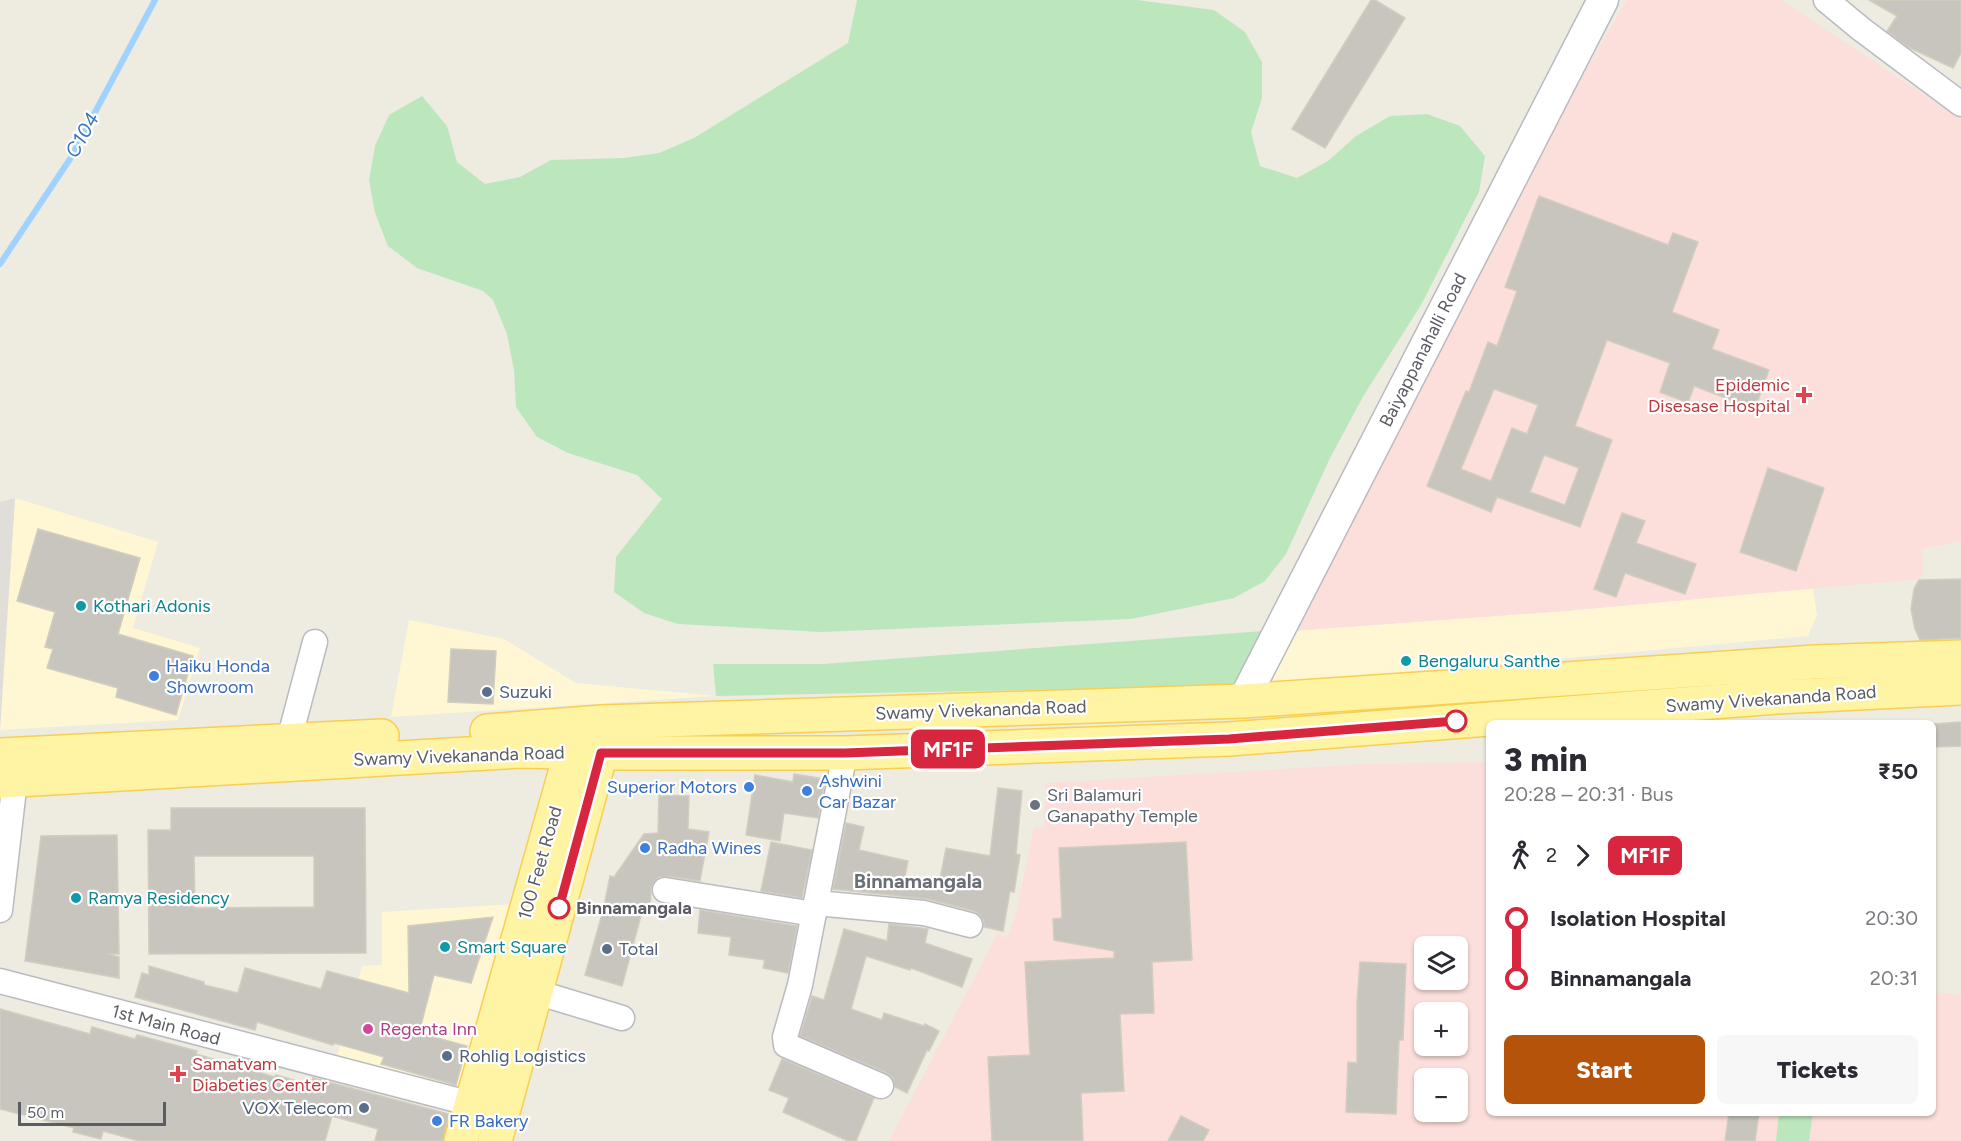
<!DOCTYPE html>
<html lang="en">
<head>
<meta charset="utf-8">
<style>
	:root { --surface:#fff; --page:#f7f7f7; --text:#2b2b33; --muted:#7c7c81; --accent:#b45309 }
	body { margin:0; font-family:Figtree,sans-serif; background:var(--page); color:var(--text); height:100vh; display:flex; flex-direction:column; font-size:22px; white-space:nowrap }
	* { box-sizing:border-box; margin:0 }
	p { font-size:20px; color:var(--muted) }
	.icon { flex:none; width:33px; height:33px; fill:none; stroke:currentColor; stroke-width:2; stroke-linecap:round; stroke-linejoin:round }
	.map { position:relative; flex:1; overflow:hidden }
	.panel { position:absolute; left:1486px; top:720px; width:450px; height:396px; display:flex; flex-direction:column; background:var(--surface); border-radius:9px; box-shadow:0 2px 4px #0004 }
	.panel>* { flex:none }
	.badge { padding:0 12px; border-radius:9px; font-size:21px; line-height:39px }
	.controls { position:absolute; left:1414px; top:936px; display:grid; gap:12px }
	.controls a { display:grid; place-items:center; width:54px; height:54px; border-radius:9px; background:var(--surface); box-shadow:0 2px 4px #0004; font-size:30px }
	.scale { position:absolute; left:18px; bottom:15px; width:148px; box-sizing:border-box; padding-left:6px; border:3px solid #5a5d63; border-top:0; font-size:16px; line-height:21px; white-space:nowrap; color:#5a5d63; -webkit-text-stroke:4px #fff; paint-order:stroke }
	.map>.badge { position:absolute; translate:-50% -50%; box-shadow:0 0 0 3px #fff }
	.legs { display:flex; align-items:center; gap:9px; height:66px; padding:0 18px; font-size:20px }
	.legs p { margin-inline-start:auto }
	.head { display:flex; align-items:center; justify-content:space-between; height:102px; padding:0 18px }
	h1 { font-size:33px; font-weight:800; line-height:45px }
	.action { display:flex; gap:12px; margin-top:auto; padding:12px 18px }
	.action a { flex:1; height:69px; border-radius:9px; background:var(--accent); color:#fff; font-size:24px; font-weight:800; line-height:69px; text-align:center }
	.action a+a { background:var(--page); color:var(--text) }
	ul { padding:0 18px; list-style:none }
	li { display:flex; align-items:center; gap:21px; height:60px; font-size:22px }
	li i { display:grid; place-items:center; width:9px; height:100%; margin:0 8px; background:currentColor }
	li i::after { content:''; width:15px; height:15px; margin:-8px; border:4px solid; border-radius:50%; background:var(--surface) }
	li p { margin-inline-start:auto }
	li:first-child i { background:linear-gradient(#0000 50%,currentColor 0) }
	li:last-child i { background:linear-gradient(currentColor 50%,#0000 0) }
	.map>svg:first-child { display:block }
	.commercial { fill:#fff7d4 }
	.industrial { fill:#e1ded9 }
	.medical { fill:#fcdfdb; fill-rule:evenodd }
	.green { fill:#bce7bd }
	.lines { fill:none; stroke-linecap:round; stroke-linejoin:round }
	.stream { stroke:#9fd2ff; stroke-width:6 }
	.building { fill:#c8c5be; stroke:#d2cdbf; stroke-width:1.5; fill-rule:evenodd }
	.minor-casing { stroke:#b9bbc1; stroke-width:27 }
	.tertiary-casing { stroke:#b9bbc1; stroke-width:33 }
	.primary-casing { stroke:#f8cf4f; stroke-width:36 }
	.minor { stroke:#fff; stroke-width:24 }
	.tertiary { stroke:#fff; stroke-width:30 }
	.primary { stroke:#fff3a4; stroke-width:33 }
	.line-1-casing { stroke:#fff; stroke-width:14 }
	.line-1 { stroke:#d7263d; stroke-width:9 }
	.health-dot { fill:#e0444e; stroke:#fff; stroke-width:2 }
	.culture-dot { fill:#0f9aa8; stroke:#fff; stroke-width:2 }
	.shop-dot { fill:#3f7fe0; stroke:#fff; stroke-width:2 }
	.service-dot { fill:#5c6f8a; stroke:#fff; stroke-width:2 }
	.stop-1-dot { fill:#fff; stroke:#d7263d; stroke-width:3 }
	.worship-dot { fill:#6b7280; stroke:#fff; stroke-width:2 }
	.hotel-dot { fill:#d1479c; stroke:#fff; stroke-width:2 }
	.labels { text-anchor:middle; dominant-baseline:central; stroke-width:4.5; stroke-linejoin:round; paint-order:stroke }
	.street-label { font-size:18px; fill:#5a5d63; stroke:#fff }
	.health-label { font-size:18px; fill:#be3a42; stroke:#fff; text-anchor:end }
	.culture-label { font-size:18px; fill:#0d838f; stroke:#fff; text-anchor:start }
	.shop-label { font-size:18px; fill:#366cbe; stroke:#fff; text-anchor:start }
	.service-label { font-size:18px; fill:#4e5e75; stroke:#fff; text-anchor:start }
	.worship-label { font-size:18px; fill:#5b616d; stroke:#fff; text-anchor:start }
	.stop-label { font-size:18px; font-weight:bold; fill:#5a5d63; stroke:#fff; text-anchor:start }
	.hotel-label { font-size:18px; fill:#b23c85; stroke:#fff; text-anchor:start }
	.water-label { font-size:20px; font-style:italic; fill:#3a77bf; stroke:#fff }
	.neighbourhood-label { font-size:20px; font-weight:bold; fill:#6a6f75; stroke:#fff }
</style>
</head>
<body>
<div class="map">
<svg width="1961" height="1141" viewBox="0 0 1961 1141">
	<rect width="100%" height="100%" fill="#eeebe1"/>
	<!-- commercial -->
	<g class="commercial">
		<polygon points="15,498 158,542 133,628 200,648 178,720 0,730"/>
		<polygon points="1813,588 1817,615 1808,636 1263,686 1292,631 1565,611"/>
		<polygon points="409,620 504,639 576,683 716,696 391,717"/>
		<polygon points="513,904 461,1090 337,1056 362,966 382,965 382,912"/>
	</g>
	<!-- industrial -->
	<polygon class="industrial" points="15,498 0,730 0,502"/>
	<!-- medical -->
	<g class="medical">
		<polygon points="1627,0 1781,0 1961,119 1961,541 1921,549 1924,571 1920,579 1565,611 1292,631 1523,177"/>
		<path d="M1489,762l1,351h444v-121l27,3v146h-1072l109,-208 9,5 8,-20 19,-91 10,1 2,-45 320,-19zM1425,946h33v34h-33zM1425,1012h33v34h-33zM1425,1078h33v34h-33z"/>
	</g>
	<!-- green -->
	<g class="green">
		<polygon points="857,0 1137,0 1214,10 1245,32 1262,62 1262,98 1251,132 1260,166 1297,178 1328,161 1356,136 1390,116 1427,114 1460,126 1485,156 1479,192 1421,305 1364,395 1330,458 1286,554 1265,581 1234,598 1131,619 821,632 678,624 644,613 614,592 616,557 662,499 637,475 568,453 537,437 516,407 514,370 507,334 493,300 483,291 417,268 388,246 375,213 369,180 375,146 389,115 422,96 447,126 457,162 485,184 520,177 551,160 624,158 659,153 694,138 848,43"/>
		<polygon points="1263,631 1235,686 716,696 713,664 823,664"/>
		<polygon points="1779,1113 1813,1113 1809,1141 1776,1141"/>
	</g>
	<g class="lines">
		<!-- stream -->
		<polyline class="stream" points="0,264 70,159 155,0"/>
	</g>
	<!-- building -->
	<g class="building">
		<polygon points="1371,0 1375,0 1405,18 1325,148 1292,129"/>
		<polygon points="1869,0 1961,0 1961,53 1953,68 1908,47 1887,31 1897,16"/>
		<path d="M1539,196l129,49 5,-12 25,9 -26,70 47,18 -7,19 57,21 -14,39 -61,-23 -6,17 -28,-11 10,-29 -63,-23 -32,86 37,14 -32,87 -83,-30 -6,15 -64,-26 39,-95 3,1 19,-50 9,4 20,-55 -12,-4zM1494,389l44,16 -11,29 -15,-6 -21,53 -30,-12zM1544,455l35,13 -14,37 -35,-13z"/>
		<polygon points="1768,468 1824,488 1796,571 1740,552"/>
		<polygon points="1622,513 1645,521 1636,543 1696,564 1685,594 1625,573 1616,597 1594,589"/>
		<polygon points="38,529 140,558 118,634 193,656 176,715 116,697 118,688 47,668 53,649 45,647 55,612 17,601"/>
		<polygon points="1961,579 1961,638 1920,640 1915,629 1911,609 1914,589 1919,580"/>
		<polygon points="451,649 496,651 493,704 448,702"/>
		<polygon points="1961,722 1961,746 1934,747 1934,724"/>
		<polygon points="794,774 825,779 818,818 784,813 780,841 746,835 755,775 793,782"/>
		<polygon points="998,788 1022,791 1016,854 1020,855 1014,892 1010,891 1003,931 984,927 984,921 980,915 974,911 928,899 833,889 846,823 864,827 859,850 908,861 905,876 939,884 946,848 990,856"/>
		<polygon points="659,795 689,796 688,829 709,832 700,881 667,876 659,877 654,882 651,888 650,913 642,912 622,986 585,975 604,907 610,876 614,877 644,834 658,833"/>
		<path d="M171,808h194l1,145 -217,1 -1,-124h23zM194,856h120v51l-119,1z"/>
		<polygon points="117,835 119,954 108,954 119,957 119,978 25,961 41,836"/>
		<polygon points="771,842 812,850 802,898 761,891"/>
		<polygon points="1186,842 1192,960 1152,962 1154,1013 1120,1014 1124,1091 1081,1093 1083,1141 992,1141 988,1057 1030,1055 1025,962 1114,958 1114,951 1054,940 1053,919 1062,918 1059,848"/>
		<polygon points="700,910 797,926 788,973 763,968 765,960 729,955 731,937 698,933"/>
		<polygon points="493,917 471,983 434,975 419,1033 467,1046 456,1085 381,1064 384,1057 334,1043 333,1045 257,1022 255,1030 135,997 142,973 149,975 149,966 204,982 204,985 238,993 245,968 321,989 327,971 409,993 408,926"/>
		<polygon points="889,924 928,929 925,943 972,959 962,987 911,968 910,970 866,956 851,1009 882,1020 884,1013 924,1026 925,1024 939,1031 929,1051 927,1050 907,1093 895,1087 893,1078 887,1073 800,1036 812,996 824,1000 844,929 887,941"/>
		<polygon points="1360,962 1406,964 1403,1040 1399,1040 1396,1114 1346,1112 1348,1062 1357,1063 1357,1002"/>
		<polygon points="0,1009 90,1034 92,1027 135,1039 137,1035 197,1051 196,1054 275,1077 276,1075 311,1085 313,1078 449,1114 443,1141 375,1141 378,1129 332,1116 325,1141 139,1141 103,1131 101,1139 73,1132 74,1128 0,1109"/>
		<polygon points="782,1059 874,1098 856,1141 848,1141 783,1112 789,1098 769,1090"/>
		<polygon points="1729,1113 1759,1113 1755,1141 1725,1141"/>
		<polygon points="1181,1116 1209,1130 1203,1141 1168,1141"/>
	</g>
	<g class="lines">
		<defs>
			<g id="minor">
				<polyline points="1826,0 1861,29 1961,104"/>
				<polyline points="289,740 315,642"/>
				<polyline points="845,753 800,985 785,1037 786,1045 881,1086"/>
				<polyline points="665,890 814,914"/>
				<polyline points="816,903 924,913 970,925"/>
				<polyline points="0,910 15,780"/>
				<polyline points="0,981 472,1104"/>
				<polyline points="536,992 622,1018"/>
			</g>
			<polyline id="tertiary" points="1243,701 1603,0"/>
			<g id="primary">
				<polyline points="487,731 602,722 1243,701 1814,662 1961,657"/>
				<polyline points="0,755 382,736"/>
				<polyline points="0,781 521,751 601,753 845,753 1229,739 1777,697 1961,688"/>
				<polyline points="461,1141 571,752 575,732"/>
				<polyline points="495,1141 601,753 602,731"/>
			</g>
		</defs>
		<!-- minor casing -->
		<use href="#minor" class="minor-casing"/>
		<!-- tertiary casing -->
		<use href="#tertiary" class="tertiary-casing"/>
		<!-- primary casing -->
		<use href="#primary" class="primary-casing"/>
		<!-- minor -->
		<use href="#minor" class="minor"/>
		<!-- tertiary -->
		<use href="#tertiary" class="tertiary"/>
		<!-- primary -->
		<use href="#primary" class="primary"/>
	</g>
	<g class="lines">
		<defs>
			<polyline id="line-1" points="559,908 601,753 845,753 1229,739 1456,721"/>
		</defs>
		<!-- line-1 casing -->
		<use href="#line-1" class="line-1-casing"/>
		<!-- line-1 -->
		<use href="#line-1" class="line-1"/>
	</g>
	<!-- markers -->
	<g class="health-dot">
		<path d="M1801 386h6v6h6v6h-6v6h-6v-6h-6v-6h6z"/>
		<path d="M175 1065h6v6h6v6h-6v6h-6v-6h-6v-6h6z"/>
	</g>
	<g class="culture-dot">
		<circle cx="81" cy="606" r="6"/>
		<circle cx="1406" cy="661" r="6"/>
		<circle cx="76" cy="898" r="6"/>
		<circle cx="445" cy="947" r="6"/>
	</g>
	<g class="shop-dot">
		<circle cx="154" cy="676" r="6"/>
		<circle cx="749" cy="787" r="6"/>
		<circle cx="807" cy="791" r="6"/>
		<circle cx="645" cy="848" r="6"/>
		<circle cx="437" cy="1121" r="6"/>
	</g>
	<g class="service-dot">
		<circle cx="487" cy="692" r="6"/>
		<circle cx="607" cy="949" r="6"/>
		<circle cx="447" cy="1056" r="6"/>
		<circle cx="364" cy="1108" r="6"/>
	</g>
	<g class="stop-1-dot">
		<circle cx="1456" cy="721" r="10"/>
		<circle cx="559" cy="908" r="10"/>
	</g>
	<circle class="worship-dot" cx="1035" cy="805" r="6"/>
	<circle class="hotel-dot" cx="368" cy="1029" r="6"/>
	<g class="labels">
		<!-- street labels -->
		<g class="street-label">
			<text transform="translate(1423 350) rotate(-63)">Baiyappanahalli Road</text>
			<text transform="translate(1771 699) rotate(-4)">Swamy Vivekananda Road</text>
			<text transform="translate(981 710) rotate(-2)">Swamy Vivekananda Road</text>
			<text transform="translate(459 756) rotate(-2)">Swamy Vivekananda Road</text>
			<text transform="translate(540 863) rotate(-74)">100 Feet Road</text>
			<text transform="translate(166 1025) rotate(15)">1st Main Road</text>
		</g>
		<!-- health labels -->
		<g class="health-label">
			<text x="1790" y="385">Epidemic<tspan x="1790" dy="21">Disesase Hospital</tspan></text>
			<text x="192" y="1064" text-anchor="start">Samatvam<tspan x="192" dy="21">Diabeties Center</tspan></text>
		</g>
		<!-- culture labels -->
		<g class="culture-label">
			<text x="93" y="606">Kothari Adonis</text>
			<text x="1418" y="661">Bengaluru Santhe</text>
			<text x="88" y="898">Ramya Residency</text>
			<text x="457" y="947">Smart Square</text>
		</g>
		<!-- shop labels -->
		<g class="shop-label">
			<text x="166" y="666">Haiku Honda<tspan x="166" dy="21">Showroom</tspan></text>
			<text x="819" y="781">Ashwini<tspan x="819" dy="21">Car Bazar</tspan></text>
			<text x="737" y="787" text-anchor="end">Superior Motors</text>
			<text x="657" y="848">Radha Wines</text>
			<text x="449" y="1121">FR Bakery</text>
		</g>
		<!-- service labels -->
		<g class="service-label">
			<text x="499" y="692">Suzuki</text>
			<text x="619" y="949">Total</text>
			<text x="459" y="1056">Rohlig Logistics</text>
			<text x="352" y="1108" text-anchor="end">VOX Telecom</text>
		</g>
		<!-- worship labels -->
		<g class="worship-label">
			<text x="1047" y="795">Sri Balamuri<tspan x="1047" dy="21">Ganapathy Temple</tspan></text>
		</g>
		<!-- stop labels -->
		<g class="stop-label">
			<text x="576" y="908">Binnamangala</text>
		</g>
		<!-- hotel labels -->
		<g class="hotel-label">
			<text x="380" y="1029">Regenta Inn</text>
		</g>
		<!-- water labels -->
		<g class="water-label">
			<text transform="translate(82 135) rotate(-61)">C104</text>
		</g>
		<!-- neighbourhood labels -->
		<g class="neighbourhood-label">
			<text x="918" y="881">Binnamangala</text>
		</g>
	</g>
</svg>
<div class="controls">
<a><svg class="icon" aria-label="layers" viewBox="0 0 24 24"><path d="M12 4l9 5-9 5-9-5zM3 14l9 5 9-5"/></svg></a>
<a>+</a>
<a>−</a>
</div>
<div class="scale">50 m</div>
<b class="badge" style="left:948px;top:749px;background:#d7263d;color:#fff">MF1F</b>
<section class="panel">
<div class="head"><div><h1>3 min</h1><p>20:28 – 20:31 · Bus</p></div><b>₹50</b></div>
<div class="legs"><svg class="icon" aria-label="walk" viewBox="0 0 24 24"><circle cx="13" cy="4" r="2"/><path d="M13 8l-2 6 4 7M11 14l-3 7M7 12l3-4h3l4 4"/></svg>2<svg class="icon" aria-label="forward" viewBox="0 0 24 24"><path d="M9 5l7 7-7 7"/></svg><b class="badge" style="background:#d7263d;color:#fff">MF1F</b></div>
<ul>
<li><i style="color:#d7263d"></i><b>Isolation Hospital</b><p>20:30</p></li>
<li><i style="color:#d7263d"></i><b>Binnamangala</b><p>20:31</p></li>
</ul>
<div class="action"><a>Start</a><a>Tickets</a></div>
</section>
</div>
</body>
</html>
